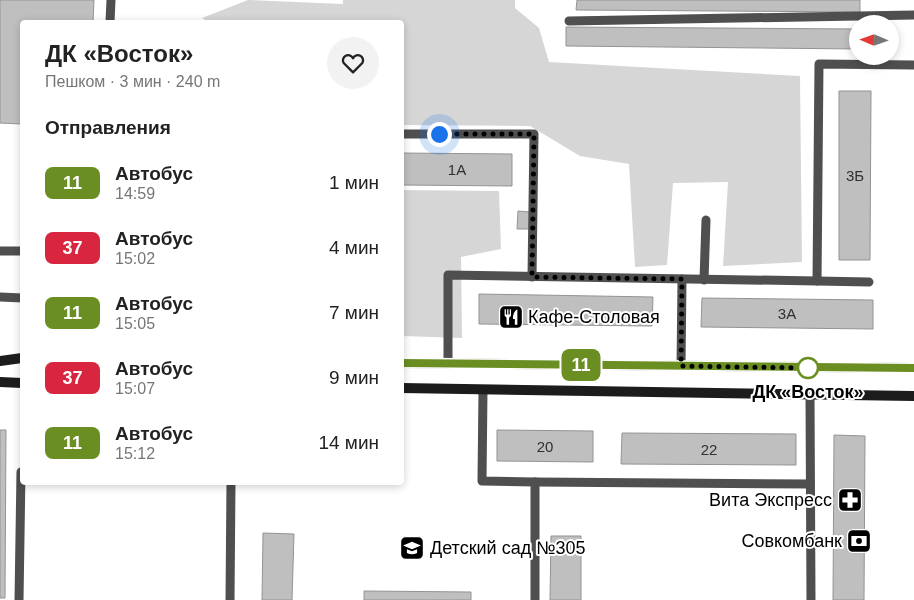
<!DOCTYPE html>
<html lang="ru">
<head>
<meta charset="utf-8">
<style>
	:root { --surface:#fff; --page:#f2f2f2; --text:#222; --muted:#767676 }
	body { margin:0; font-family:Helvetica,sans-serif; background:var(--page); color:var(--text); height:100vh; display:flex; flex-direction:column; font-size:19px; white-space:nowrap }
	* { box-sizing:border-box; margin:0 }
	p { font-size:16px; color:var(--muted) }
	.icon { flex:none; width:28px; height:28px; fill:none; stroke:currentColor; stroke-width:2; stroke-linecap:round; stroke-linejoin:round }
	.map { position:relative; flex:1; overflow:hidden }
	.sheet { position:absolute; left:20px; top:20px; width:384px; height:465px; display:flex; flex-direction:column; background:var(--surface); border-radius:5px; box-shadow:0 2px 8px #0003 }
	.sheet>* { flex:none }
	.badge { padding:0 10px; border-radius:8px; font-size:18px; line-height:32px }
	.needle { width:32px; rotate:272deg }
	.tools { position:absolute; left:849px; top:15px; display:grid; gap:10px }
	.tools a { display:grid; place-items:center; width:50px; height:50px; border-radius:50%; background:var(--surface); box-shadow:0 2px 8px #0003; font-size:25px }
	.you { position:absolute; width:25px; height:25px; margin:-12px; border:4px solid #fff; border-radius:50%; background:#1a73e8; box-shadow:0 0 0 8px #1a73e833 }
	.map>.badge { position:absolute; translate:-50% -50%; box-shadow:0 0 0 2px #fff }
	h2 { padding:0 25px; font-size:19px; line-height:45px }
	.round { display:grid; place-items:center; flex:none; width:52px; height:52px; border-radius:26px; background:var(--page) }
	.head { display:flex; align-items:center; justify-content:space-between; height:85px; padding:0 25px }
	h1 { font-size:24px; font-weight:600; line-height:38px }
	ul { padding:0; list-style:none }
	li { display:flex; align-items:center; gap:15px; height:65px; padding:0 25px }
	li div { flex:1 }
	li b { display:block; font-size:19px }
	li em { font-style:normal }
	li .badge { min-width:55px; font-weight:700; text-align:center }
	.map>svg:first-child { display:block }
	.green { fill:#d6d6d6 }
	.building { fill:#bfbfbf; stroke:#939393 }
	.lines { fill:none; stroke-linecap:round; stroke-linejoin:round }
	.lane { stroke:#4f4f4f; stroke-width:9 }
	.secondary { stroke:#1c1c1c; stroke-width:10 }
	.line-casing { stroke:#fff; stroke-width:11 }
	.line { stroke:#6b8e23; stroke-width:8 }
	.walk { stroke:#000; stroke-width:5; stroke-dasharray:0 9 }
	.stop-dot { fill:#fff; stroke:#6b8e23; stroke-width:2.5 }
	.labels { text-anchor:middle; dominant-baseline:central; stroke-width:4; stroke-linejoin:round; paint-order:stroke }
	.number-label { font-size:15px; fill:#303030 }
	.poi-label { font-size:18px; fill:#000; stroke:#fff; text-anchor:start }
	.stop-label { font-size:18px; font-weight:bold; fill:#000; stroke:#fff }
</style>
</head>
<body>
<div class="map">
<svg width="914" height="600" viewBox="0 0 914 600">
	<rect width="100%" height="100%" fill="#fff"/>
	<!-- green -->
	<g class="green">
		<polygon points="248,0 343,4 343,0 515,0 515,8 539,28 549,62 800,76 802,262 723,266 728,182 673,183 667,265 635,267 629,164 580,156 530,126 401,125 401,22 209,22 202,18"/>
		<polygon points="401,190 499,191 501,249 461,257 462,338 401,336"/>
	</g>
	<!-- building -->
	<g class="building">
		<polygon points="0,0 94,0 93,22 22,22 22,124 0,123"/>
		<polygon points="577,0 860,0 860,12 576,10"/>
		<polygon points="566,27 858,29 858,49 566,46"/>
		<polygon points="839,91 871,91 870,260 839,260"/>
		<polygon points="401,153 512,154 512,186 401,185"/>
		<polygon points="518,211 530,212 529,229 517,229"/>
		<polygon points="479,294 653,297 652,326 479,324"/>
		<polygon points="702,298 873,300 873,329 701,327"/>
		<polygon points="0,430 6,430 5,598 0,598"/>
		<polygon points="497,430 593,431 593,462 497,461"/>
		<polygon points="622,433 796,434 796,465 621,464"/>
		<polygon points="834,435 865,436 864,600 833,600"/>
		<polygon points="263,533 294,534 292,600 262,600"/>
		<polygon points="551,536 581,536 581,600 550,600"/>
		<polygon points="364,591 471,592 471,600 364,600"/>
	</g>
	<g class="lines">
		<!-- lane -->
		<g class="lane">
			<polyline points="569,21 914,15"/>
			<polyline points="110,22 111,0"/>
			<polyline points="401,134 534,134 532,277"/>
			<polyline points="0,251 22,251"/>
			<polyline points="704,280 706,220"/>
			<polyline points="817,281 869,282"/>
			<polyline points="0,297 22,298"/>
			<polyline points="448,364 448,275 817,281 819,64 914,65"/>
			<polyline points="681,366 682,279"/>
			<polyline points="483,390 482,481 535,482 535,600"/>
			<polyline points="810,395 811,600"/>
			<polyline points="535,482 810,484"/>
			<polyline points="19,600 21,472 22,472"/>
			<polyline points="230,600 231,482"/>
		</g>
		<!-- secondary -->
		<g class="secondary">
			<polyline points="0,361 22,358"/>
			<polyline points="401,363 914,368"/>
			<polyline points="0,382 22,383"/>
			<polyline points="401,388 914,396"/>
		</g>
	</g>
	<g class="lines">
		<defs>
			<polyline id="line" points="401,363 914,368"/>
		</defs>
		<!-- line casing -->
		<use href="#line" class="line-casing"/>
		<!-- line -->
		<use href="#line" class="line"/>
		<!-- walk -->
		<polyline class="walk" points="439,134 534,134 532,277 682,279 681,366 808,368"/>
	</g>
	<!-- icons -->
	<defs>
		<symbol id="restaurant-square" viewBox="-11 -11 22 22"><rect x="-9" y="-9" width="18" height="18" rx="4" fill="#000" stroke="#fff"/><path d="M-5-6h1v4h1v-4h1v4h1v-4h1v5L-1.5 .5V6h-2V.5L-5-1ZM5-6V6H3V1.5H1.5Q1.5-4 5-6Z" fill="#fff"/></symbol>
		<symbol id="pharmacy-square" viewBox="-11 -11 22 22"><rect x="-9" y="-9" width="18" height="18" rx="4" fill="#000" stroke="#fff"/><path d="M-2-6h4v4h4v4h-4v4h-4v-4h-4v-4h4Z" fill="#fff"/></symbol>
		<symbol id="bank-square" viewBox="-11 -11 22 22"><rect x="-9" y="-9" width="18" height="18" rx="4" fill="#000" stroke="#fff"/><path d="M-6-4H6V4H-6ZM0-2.3a2.3 2.3 0 1 0 0 4.6a2.3 2.3 0 1 0 0-4.6Z" fill="#fff"/></symbol>
		<symbol id="school-square" viewBox="-11 -11 22 22"><rect x="-9" y="-9" width="18" height="18" rx="4" fill="#000" stroke="#fff"/><path d="M0-5L7-2L0 1L-7-2ZM-4 1L0 2.5L4 1V4Q0 6-4 4Z" fill="#fff"/></symbol>
	</defs>
	<g fill-rule="evenodd">
		<use href="#restaurant-square" x="497" y="303" width="28" height="28"/>
		<use href="#pharmacy-square" x="836" y="486" width="28" height="28"/>
		<use href="#bank-square" x="845" y="527" width="28" height="28"/>
		<use href="#school-square" x="398" y="534" width="28" height="28"/>
	</g>
	<!-- markers -->
	<circle class="stop-dot" cx="808" cy="368" r="10"/>
	<g class="labels">
		<!-- number labels -->
		<g class="number-label">
			<text x="457" y="169">1А</text>
			<text x="855" y="175">3Б</text>
			<text x="787" y="313">3А</text>
			<text x="545" y="446">20</text>
			<text x="709" y="449">22</text>
		</g>
		<!-- poi labels -->
		<g class="poi-label">
			<text x="528" y="317">Кафе-Столовая</text>
			<text x="832" y="500" text-anchor="end">Вита Экспресс</text>
			<text x="842" y="541" text-anchor="end">Совкомбанк</text>
			<text x="430" y="548">Детский сад №305</text>
		</g>
		<!-- stop labels -->
		<g class="stop-label">
			<text x="808" y="392">ДК «Восток»</text>
		</g>
	</g>
</svg>
<div class="tools">
<a><svg class="needle" viewBox="-14 -14 28 28"><path d="M0-13l5 13h-10z" fill="#e53935"/><path d="M0 13l5-13h-10z" fill="#767676"/></svg></a>
</div>
<div class="you" style="left:439px;top:134px"></div>
<b class="badge" style="left:581px;top:365px;background:#6b8e23;color:#fff">11</b>
<section class="sheet">
<div class="head"><div><h1>ДК «Восток»</h1><p>Пешком · 3 мин · 240 m</p></div><a class="round"><svg class="icon" aria-label="heart" viewBox="0 0 24 24"><path d="M12 20l-8-8c-3-5 5-10 8-4 3-6 11-1 8 4z"/></svg></a></div>
<h2>Отправления</h2>
<ul>
<li><span class="badge" style="background:#6b8e23;color:#fff">11</span><div><b>Автобус</b><p>14:59</p></div><em>1 мин</em></li>
<li><span class="badge" style="background:#d7263d;color:#fff">37</span><div><b>Автобус</b><p>15:02</p></div><em>4 мин</em></li>
<li><span class="badge" style="background:#6b8e23;color:#fff">11</span><div><b>Автобус</b><p>15:05</p></div><em>7 мин</em></li>
<li><span class="badge" style="background:#d7263d;color:#fff">37</span><div><b>Автобус</b><p>15:07</p></div><em>9 мин</em></li>
<li><span class="badge" style="background:#6b8e23;color:#fff">11</span><div><b>Автобус</b><p>15:12</p></div><em>14 мин</em></li>
</ul>
</section>
</div>
</body>
</html>
